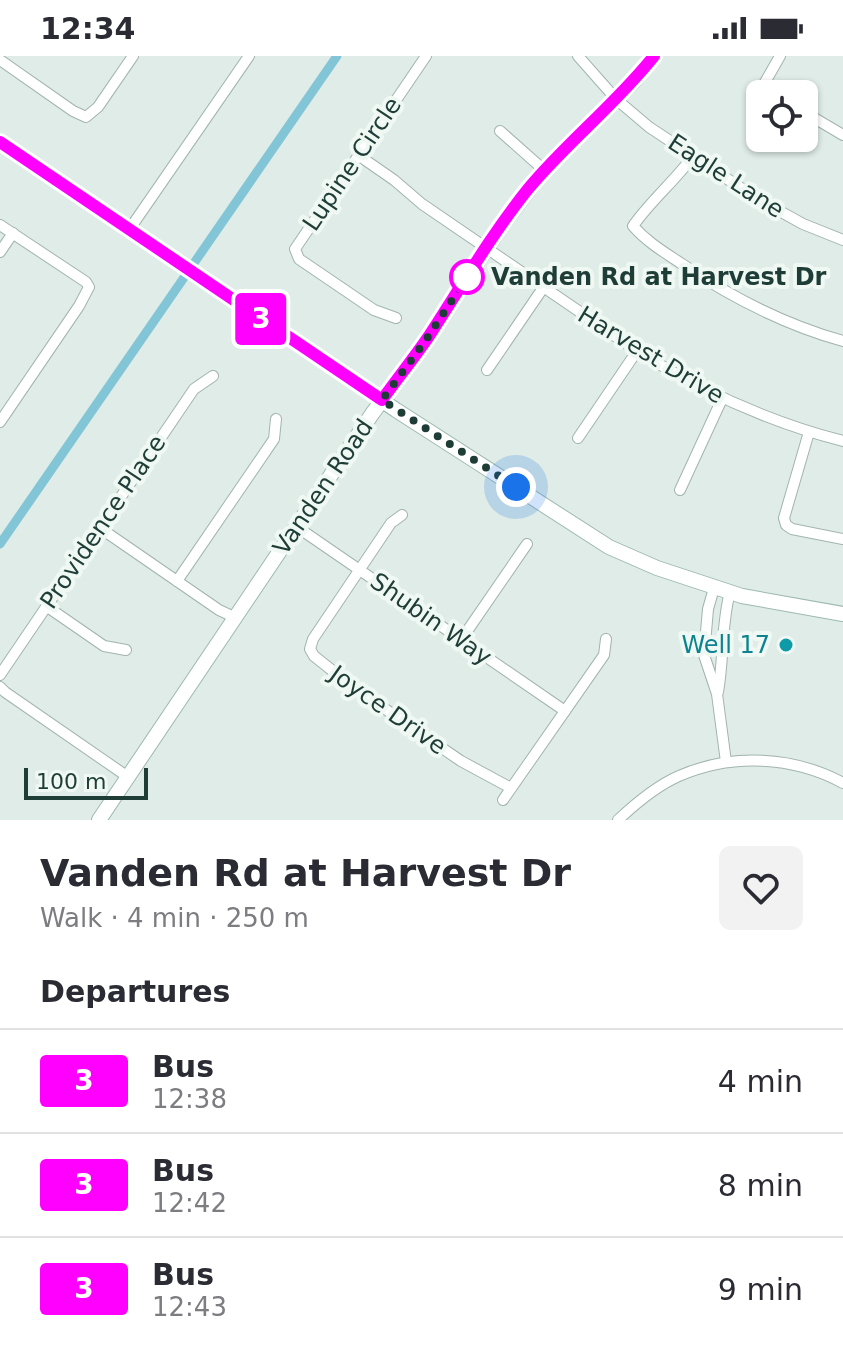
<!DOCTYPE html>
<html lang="en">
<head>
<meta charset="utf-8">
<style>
	:root { --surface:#fff; --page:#f2f2f3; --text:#2b2b33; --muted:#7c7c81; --line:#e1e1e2 }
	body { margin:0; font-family:"DejaVu Sans",sans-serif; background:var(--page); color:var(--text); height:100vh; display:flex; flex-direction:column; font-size:30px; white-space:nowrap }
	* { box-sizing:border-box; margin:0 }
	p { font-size:26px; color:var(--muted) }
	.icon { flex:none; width:44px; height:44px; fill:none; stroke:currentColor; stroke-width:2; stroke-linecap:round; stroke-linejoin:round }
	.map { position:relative; height:764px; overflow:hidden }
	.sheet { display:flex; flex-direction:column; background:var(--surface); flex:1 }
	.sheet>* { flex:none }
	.badge { padding:0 16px; border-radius:6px; font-size:28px; line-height:52px }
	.fabs { position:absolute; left:746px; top:24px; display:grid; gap:16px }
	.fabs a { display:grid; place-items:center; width:72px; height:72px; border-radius:12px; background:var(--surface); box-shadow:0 2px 6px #0004; font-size:40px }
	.scale { position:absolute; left:24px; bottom:20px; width:124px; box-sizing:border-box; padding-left:8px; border:4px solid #1f3d37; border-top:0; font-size:22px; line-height:28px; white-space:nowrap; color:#1f3d37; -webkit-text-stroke:6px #f0f8f4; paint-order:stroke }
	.you { position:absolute; width:40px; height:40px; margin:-20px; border:6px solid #fff; border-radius:50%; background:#1a73e8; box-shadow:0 0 0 12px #1a73e833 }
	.map>.badge { position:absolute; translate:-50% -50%; box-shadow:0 0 0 4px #fff }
	h2 { padding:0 40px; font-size:30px; line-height:72px }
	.round { display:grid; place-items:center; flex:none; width:84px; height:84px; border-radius:12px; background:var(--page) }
	.head { display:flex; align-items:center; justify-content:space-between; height:136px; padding:0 40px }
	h1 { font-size:38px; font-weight:700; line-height:60px }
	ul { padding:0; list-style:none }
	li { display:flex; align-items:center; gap:24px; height:104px; padding:0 40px; border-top:2px solid var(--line) }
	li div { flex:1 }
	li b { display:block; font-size:30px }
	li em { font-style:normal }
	li .badge { min-width:88px; font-weight:700; text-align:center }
	.status { display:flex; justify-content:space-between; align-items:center; height:56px; padding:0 40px; background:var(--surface); direction:ltr }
	.status svg { height:22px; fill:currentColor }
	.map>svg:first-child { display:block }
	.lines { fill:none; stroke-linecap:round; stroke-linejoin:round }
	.canal { stroke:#82c5d6; stroke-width:9 }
	.street-casing { stroke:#a2b4af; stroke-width:12 }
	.secondary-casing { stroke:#9db9b0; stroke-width:16 }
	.street { stroke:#fff; stroke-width:10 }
	.secondary { stroke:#fff; stroke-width:14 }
	.line-casing { stroke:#fff; stroke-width:18 }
	.line { stroke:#f0f; stroke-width:12 }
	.walk { stroke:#1f3d37; stroke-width:8; stroke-dasharray:0 14.4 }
	.stop-dot { fill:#fff; stroke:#f0f; stroke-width:4 }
	.culture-dot { fill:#0f9aa8; stroke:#f0f8f4; stroke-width:3 }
	.labels { text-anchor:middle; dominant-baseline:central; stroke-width:8; stroke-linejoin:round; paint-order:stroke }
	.street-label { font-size:24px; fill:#1f3d37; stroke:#f0f8f4 }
	.stop-label { font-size:24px; font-weight:bold; fill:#1f3d37; stroke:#f0f8f4; text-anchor:start }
	.culture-label { font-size:24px; fill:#0d838f; stroke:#f0f8f4; text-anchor:end }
</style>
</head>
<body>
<div class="status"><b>12:34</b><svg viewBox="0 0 49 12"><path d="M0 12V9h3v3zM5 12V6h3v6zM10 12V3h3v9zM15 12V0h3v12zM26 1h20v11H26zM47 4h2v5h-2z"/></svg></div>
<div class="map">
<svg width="843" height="764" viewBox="0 0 843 764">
	<rect width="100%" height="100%" fill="#dfece7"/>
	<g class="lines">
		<!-- canal -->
		<polyline class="canal" points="0,488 337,0"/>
		<defs>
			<g id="street">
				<polyline points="578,0 616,43 649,71 756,142 803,168 843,184"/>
				<polyline points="0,4 73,55 86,61 98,51 133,0"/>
				<polyline points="775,38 764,28 780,0"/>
				<polyline points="804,56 843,79"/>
				<polyline points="500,75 544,114"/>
				<path d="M358,99l36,25 28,24 215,147c66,41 131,71 206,90"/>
				<path d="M693,100c-18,25 -42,44 -60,70 14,16 31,26 49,38 49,33 103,61 161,77"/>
				<polyline points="0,169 86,226 89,231 79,250 0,366"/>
				<polyline points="129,174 249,0"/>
				<polyline points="0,196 13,177"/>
				<polyline points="396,262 374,254 299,203 295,193 426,0"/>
				<polyline points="487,314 543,232"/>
				<polyline points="809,376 784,462 786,469 792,473 843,483"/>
				<polyline points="578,382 637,295"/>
				<polyline points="680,434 722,343"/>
				<polyline points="402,459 391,467 313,583 310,593 314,600 353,631 461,705 511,732"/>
				<polyline points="297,471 565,655"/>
				<polyline points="100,472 219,554 236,562"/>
				<polyline points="177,525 274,383 276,363"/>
				<polyline points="714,532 708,553 704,599 717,638 726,706"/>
				<polyline points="46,550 104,590 126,594"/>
				<polyline points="461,584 527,488"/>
				<polyline points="0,619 194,333 213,320"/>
				<polyline points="0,631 5,636 128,721"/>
				<path d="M718,636c6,-33 3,-67 12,-100"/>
				<polyline points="503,744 604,599 606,583"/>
				<path d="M618,764c18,-17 38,-34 61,-44 53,-23 114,-20 164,7"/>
			</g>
			<g id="secondary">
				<polyline points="0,86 396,354 609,491 657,512 742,540 843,558"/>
				<polyline points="99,764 372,358 426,284 502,169 544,114 634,25 654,0"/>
			</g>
		</defs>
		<!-- street casing -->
		<use href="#street" class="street-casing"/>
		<!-- secondary casing -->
		<use href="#secondary" class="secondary-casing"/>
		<!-- street -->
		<use href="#street" class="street"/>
		<!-- secondary -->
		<use href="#secondary" class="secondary"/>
	</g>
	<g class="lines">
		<defs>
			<path id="line" d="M0,86l382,258c15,-21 32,-42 47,-64 32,-49 62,-101 99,-147 39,-47 88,-85 126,-133"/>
		</defs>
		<!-- line casing -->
		<use href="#line" class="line-casing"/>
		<!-- line -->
		<use href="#line" class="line"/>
		<!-- walk -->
		<polyline class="walk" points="467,221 426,284 382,344 516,431"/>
	</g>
	<!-- markers -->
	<circle class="stop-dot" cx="467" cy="221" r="16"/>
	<circle class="culture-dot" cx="786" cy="589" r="8"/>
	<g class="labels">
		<!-- street labels -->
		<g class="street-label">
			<text transform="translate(352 108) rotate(-56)">Lupine Circle</text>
			<text transform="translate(726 120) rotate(33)">Eagle Lane</text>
			<text transform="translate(651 299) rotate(31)">Harvest Drive</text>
			<text transform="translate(323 431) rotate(-56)">Vanden Road</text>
			<text transform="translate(103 466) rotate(-56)">Providence Place</text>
			<text transform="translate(431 563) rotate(35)">Shubin Way</text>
			<text transform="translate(388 654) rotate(35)">Joyce Drive</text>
		</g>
		<!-- stop labels -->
		<g class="stop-label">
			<text x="491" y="221">Vanden Rd at Harvest Dr</text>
		</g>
		<!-- culture labels -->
		<g class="culture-label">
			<text x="770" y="589">Well 17</text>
		</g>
	</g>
</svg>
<div class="fabs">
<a><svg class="icon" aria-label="locate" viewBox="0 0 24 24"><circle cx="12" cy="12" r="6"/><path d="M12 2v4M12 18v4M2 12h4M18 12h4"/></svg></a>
</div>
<div class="scale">100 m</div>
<div class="you" style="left:516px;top:431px"></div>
<b class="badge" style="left:261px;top:263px;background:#f0f;color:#fff">3</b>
</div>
<section class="sheet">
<div class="head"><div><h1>Vanden Rd at Harvest Dr</h1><p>Walk · 4 min · 250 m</p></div><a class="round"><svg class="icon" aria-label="heart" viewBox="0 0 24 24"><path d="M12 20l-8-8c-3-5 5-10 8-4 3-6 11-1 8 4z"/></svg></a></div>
<h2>Departures</h2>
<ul>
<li><span class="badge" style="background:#f0f;color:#fff">3</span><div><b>Bus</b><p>12:38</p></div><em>4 min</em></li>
<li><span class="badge" style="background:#f0f;color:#fff">3</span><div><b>Bus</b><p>12:42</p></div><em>8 min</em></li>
<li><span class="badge" style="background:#f0f;color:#fff">3</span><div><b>Bus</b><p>12:43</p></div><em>9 min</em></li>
</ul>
</section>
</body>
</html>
